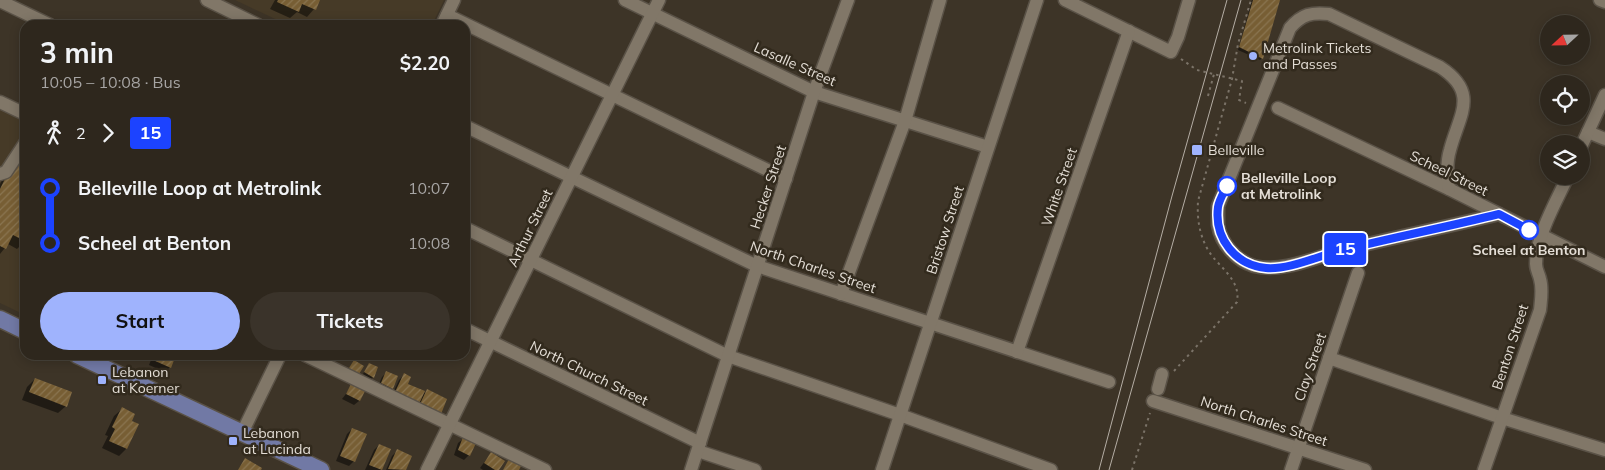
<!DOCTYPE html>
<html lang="en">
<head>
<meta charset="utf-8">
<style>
	:root { --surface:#2e271d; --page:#3a332a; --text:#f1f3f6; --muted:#a7a5a4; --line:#49443b; --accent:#9fb3fd }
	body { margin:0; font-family:Mulish,sans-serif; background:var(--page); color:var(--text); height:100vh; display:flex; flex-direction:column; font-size:19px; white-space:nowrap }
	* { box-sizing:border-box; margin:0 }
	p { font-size:16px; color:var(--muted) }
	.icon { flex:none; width:28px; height:28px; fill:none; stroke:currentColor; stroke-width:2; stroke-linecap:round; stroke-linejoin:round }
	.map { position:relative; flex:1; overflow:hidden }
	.details { position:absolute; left:20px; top:20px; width:450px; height:340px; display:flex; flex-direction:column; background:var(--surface); border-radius:15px; box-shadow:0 2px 12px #0003,0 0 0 1px var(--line) }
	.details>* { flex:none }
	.badge { padding:0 10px; border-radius:4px; font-size:18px; line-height:32px }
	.needle { width:32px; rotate:248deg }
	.buttons { position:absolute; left:1540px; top:15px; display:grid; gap:10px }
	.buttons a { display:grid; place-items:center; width:50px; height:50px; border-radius:50%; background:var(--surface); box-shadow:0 2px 12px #0003,0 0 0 1px var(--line); font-size:25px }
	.map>.badge { position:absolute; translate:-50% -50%; box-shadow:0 0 0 2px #fff }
	.legs { display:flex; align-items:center; gap:8px; height:55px; padding:0 20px; font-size:16px }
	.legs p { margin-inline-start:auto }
	.headline { display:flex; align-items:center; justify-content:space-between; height:85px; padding:0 20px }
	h1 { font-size:28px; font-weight:700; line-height:38px }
	.action { display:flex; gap:10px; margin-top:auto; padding:10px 20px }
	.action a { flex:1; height:58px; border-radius:30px; background:var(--accent); color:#111; font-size:20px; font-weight:700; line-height:58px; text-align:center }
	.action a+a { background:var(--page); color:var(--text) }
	ul { padding:0 20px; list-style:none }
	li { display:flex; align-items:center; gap:18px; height:55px; font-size:19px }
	li i { display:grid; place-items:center; width:8px; height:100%; margin:0 6px; background:currentColor }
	li i::after { content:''; width:12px; height:12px; margin:-6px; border:4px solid; border-radius:50%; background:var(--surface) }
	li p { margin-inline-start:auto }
	li:first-child i { background:linear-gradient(#0000 50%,currentColor 0) }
	li:last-child i { background:linear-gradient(currentColor 50%,#0000 0) }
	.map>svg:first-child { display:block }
	.built { fill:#463a27 }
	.shadow { fill:#0007 }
	.building { fill:url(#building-hatch) }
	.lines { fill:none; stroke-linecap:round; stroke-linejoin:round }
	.minor-casing { stroke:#5a5247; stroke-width:15 }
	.major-casing { stroke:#5a5247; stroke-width:19 }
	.path { stroke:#7b7368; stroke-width:2; stroke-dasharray:2.5 4; stroke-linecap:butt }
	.minor { stroke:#817768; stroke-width:12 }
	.major { stroke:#7179a5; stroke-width:16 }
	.tram { stroke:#b5aea5; stroke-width:1 }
	.line-1-casing { stroke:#fff; stroke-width:11 }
	.line-1 { stroke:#1c43ff; stroke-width:8 }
	.poi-dot { fill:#9fb3fd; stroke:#322a1d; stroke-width:2 }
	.stop-1-dot { fill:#fff; stroke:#1c43ff; stroke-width:2.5 }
	.labels { text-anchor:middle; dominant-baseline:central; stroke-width:5; stroke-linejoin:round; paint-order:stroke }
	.poi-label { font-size:14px; fill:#e4ded6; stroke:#322a1d; text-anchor:start }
	.street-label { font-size:14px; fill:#e4ded6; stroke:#322a1d }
	.stop-label { font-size:14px; font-weight:bold; fill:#e4ded6; stroke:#322a1d; text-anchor:start }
</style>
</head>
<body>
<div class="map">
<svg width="1605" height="470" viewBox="0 0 1605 470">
	<defs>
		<pattern id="building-hatch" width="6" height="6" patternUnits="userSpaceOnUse" patternTransform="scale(1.25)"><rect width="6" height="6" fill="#775e34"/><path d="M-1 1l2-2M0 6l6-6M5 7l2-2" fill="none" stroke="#8a7551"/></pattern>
	</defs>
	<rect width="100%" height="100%" fill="#3d3427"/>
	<!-- built -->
	<g class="built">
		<polygon points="235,0 444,0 432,25 288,25"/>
		<polygon points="0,108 25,121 25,315 0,303"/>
	</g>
	<!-- shadow -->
	<g class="shadow">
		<polygon points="275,0 319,0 314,9 307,17 297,12 290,18 270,9"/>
		<polygon points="1252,0 1279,0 1262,58 1260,60 1238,50"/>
		<polygon points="25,163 25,241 17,249 8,244 0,254 0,184 9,166"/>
		<polygon points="153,355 175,355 170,367 165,372 149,365"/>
		<polygon points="369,364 373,377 371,379 363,374"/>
		<polygon points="387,372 392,388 387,393 377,388 382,377"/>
		<polygon points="404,375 406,384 425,393 427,390 446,399 416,409 391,397 399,380"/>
		<polygon points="35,379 66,406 58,413 22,400 27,387"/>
		<polygon points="352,386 359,401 354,405 342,399"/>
		<polygon points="122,409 130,421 137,425 126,449 119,456 102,448 108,436 105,435 114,416"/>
		<polygon points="352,429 354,461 349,466 336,461 347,434"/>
		<polygon points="463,439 469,455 464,460 454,455 458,443"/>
		<polygon points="379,445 389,450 381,470 365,470 374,450"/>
		<polygon points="397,451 411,457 405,470 386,470 392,456"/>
		<polygon points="491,453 498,470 483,470 480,468"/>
	</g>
	<!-- building -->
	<g class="building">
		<polygon points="278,0 320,0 316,10 302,4 299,12 277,2"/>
		<polygon points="1253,0 1280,0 1263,59 1239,47"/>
		<polygon points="16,157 25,162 25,241 13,235 6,249 0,246 0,189"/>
		<polygon points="155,355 176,355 171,368 153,360"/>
		<polygon points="354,360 364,366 359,374 349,368"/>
		<polygon points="369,363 378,367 374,378 364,372"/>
		<polygon points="386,371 398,376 393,389 381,383"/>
		<polygon points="404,373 411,377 408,384 425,391 419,404 395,392"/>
		<polygon points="35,378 72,392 67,407 29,392"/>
		<polygon points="351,384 365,391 360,401 346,394"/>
		<polygon points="427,389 447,399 441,414 420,404"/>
		<polygon points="122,407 135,414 132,421 139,424 127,449 109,441 115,429 112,427"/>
		<polygon points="352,428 367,434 355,462 340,456"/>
		<polygon points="463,437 476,443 470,456 458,450"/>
		<polygon points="379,444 391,449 382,470 369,465"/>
		<polygon points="397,449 412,456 406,470 388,469"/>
		<polygon points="491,452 505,461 499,470 495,470 484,463"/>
		<polygon points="245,458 262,468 261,470 238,470"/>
		<polygon points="509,459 521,466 519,470 503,470"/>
	</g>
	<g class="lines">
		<defs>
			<g id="minor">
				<polyline points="207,0 258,25"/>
				<polyline points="625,0 814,92 988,147"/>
				<polyline points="1065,0 1171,52 1178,37 1189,0"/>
				<polyline points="1600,0 1605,2"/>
				<polyline points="0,1 50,25"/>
				<polyline points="447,15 786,179"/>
				<polyline points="442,25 454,0"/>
				<polyline points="0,102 25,114"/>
				<polyline points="1278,108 1449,189 1605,267"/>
				<polyline points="465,126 757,266 1109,382"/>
				<polyline points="1588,132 1605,139"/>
				<polyline points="1581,147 1605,95"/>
				<polyline points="0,174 6,172 25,143"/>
				<path d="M1449,189c-2,-13 -3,-26 1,-39 9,-35 30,-57 -10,-83l-111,-53c-17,-2 -27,0 -39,14l-72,178c0,6 0,13 0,19 3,19 19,36 36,41 30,7 61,-9 89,-16 52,-13 104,-23 156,-36"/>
				<polyline points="465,228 728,356 900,415 1051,470"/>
				<polyline points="841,294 905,121 940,0"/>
				<polyline points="465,329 700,443"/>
				<polyline points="1017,352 1129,31"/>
				<polyline points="305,355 545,470"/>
				<polyline points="1329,358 1502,418 1605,450"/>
				<polyline points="1158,389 1162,374"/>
				<polyline points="1153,401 1365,470"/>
				<polyline points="242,433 280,355"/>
				<polyline points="698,451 755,470"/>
				<polyline points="427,470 659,0"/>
				<polyline points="691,470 814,92 848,0"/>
				<polyline points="882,470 1037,0"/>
				<polyline points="1291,470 1358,273"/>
				<path d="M1484,470l56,-160c1,-10 3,-21 0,-31 -1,-5 -4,-9 -4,-15 0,-28 20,-62 32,-88"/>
			</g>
			<g id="major">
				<polyline points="0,319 25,331"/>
				<polyline points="77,355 321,470"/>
			</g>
		</defs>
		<!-- minor casing -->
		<use href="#minor" class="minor-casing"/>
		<!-- major casing -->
		<use href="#major" class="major-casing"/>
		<!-- path -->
		<g class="path">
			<polyline points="1181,59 1197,70 1242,81 1239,100 1246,103"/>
			<polyline points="1208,96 1214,74"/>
			<path d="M1174,371l63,-69c4,-23 -18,-34 -29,-52 -9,-16 -11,-32 -10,-49l34,-122 6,-35 13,-44"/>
			<polyline points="1132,470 1150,413"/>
		</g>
		<!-- minor -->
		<use href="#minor" class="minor"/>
		<!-- major -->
		<use href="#major" class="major"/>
		<!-- tram -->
		<g class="tram">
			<polyline points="1099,470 1172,196 1227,0"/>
			<polyline points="1109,470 1241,0"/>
		</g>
	</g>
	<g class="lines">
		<defs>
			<path id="line-1" d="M1227,186c-3,6 -8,14 -9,21 -4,31 17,58 48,61 24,2 54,-13 77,-18 52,-13 104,-23 156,-36l30,16"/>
		</defs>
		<!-- line-1 casing -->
		<use href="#line-1" class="line-1-casing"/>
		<!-- line-1 -->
		<use href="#line-1" class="line-1"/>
	</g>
	<!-- markers -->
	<g class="poi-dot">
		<circle cx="1253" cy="56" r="5"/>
		<rect x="1191" y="144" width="12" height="12" rx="2.5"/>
		<rect x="97" y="375" width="10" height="10" rx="2.5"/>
		<rect x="228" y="436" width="10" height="10" rx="2.5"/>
	</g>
	<g class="stop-1-dot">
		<circle cx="1227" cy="186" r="9"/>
		<circle cx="1529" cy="230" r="9"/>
	</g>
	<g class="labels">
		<!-- poi labels -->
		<g class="poi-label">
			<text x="1263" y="48">Metrolink Tickets<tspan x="1263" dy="16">and Passes</tspan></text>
			<text x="1208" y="150">Belleville</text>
			<text x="112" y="372">Lebanon<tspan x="112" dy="16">at Koerner</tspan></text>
			<text x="243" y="433">Lebanon<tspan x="243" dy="16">at Lucinda</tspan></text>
		</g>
		<!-- street labels -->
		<g class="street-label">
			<text transform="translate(795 64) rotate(24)">Lasalle Street</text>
			<text transform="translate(1449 173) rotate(26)">Scheel Street</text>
			<text transform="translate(768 187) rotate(-72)">Hecker Street</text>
			<text transform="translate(1059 187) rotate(-71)">White Street</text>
			<text transform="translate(530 228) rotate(-64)">Arthur Street</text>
			<text transform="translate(945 230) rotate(-72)">Bristow Street</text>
			<text transform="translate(813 267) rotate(19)">North Charles Street</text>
			<text transform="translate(1510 347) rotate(-72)">Benton Street</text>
			<text transform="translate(1310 367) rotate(-71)">Clay Street</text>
			<text transform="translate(589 373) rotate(26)">North Church Street</text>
			<text transform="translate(1264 421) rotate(18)">North Charles Street</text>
		</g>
		<!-- stop labels -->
		<g class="stop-label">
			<text x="1241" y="178">Belleville Loop<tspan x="1241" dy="16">at Metrolink</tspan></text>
			<text x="1529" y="250" text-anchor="middle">Scheel at Benton</text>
		</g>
	</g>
</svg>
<div class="buttons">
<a><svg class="needle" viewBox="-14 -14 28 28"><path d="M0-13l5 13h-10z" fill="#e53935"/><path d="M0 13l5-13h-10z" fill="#a7a5a4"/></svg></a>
<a><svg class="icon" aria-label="locate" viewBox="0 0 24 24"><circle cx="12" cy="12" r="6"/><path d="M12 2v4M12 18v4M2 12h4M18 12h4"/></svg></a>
<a><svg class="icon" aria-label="layers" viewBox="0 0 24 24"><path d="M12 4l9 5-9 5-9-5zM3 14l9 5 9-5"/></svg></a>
</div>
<b class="badge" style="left:1345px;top:249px;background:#1c43ff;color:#fff">15</b>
<section class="details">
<div class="headline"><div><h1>3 min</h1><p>10:05 – 10:08 · Bus</p></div><b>$2.20</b></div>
<div class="legs"><svg class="icon" aria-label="walk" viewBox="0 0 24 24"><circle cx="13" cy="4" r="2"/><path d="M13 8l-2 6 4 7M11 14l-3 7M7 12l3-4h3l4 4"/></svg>2<svg class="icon" aria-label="forward" viewBox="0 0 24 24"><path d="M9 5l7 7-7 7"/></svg><b class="badge" style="background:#1c43ff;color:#fff">15</b></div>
<ul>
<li><i style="color:#1c43ff"></i><b>Belleville Loop at Metrolink</b><p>10:07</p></li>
<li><i style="color:#1c43ff"></i><b>Scheel at Benton</b><p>10:08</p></li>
</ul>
<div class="action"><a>Start</a><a>Tickets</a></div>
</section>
</div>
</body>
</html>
